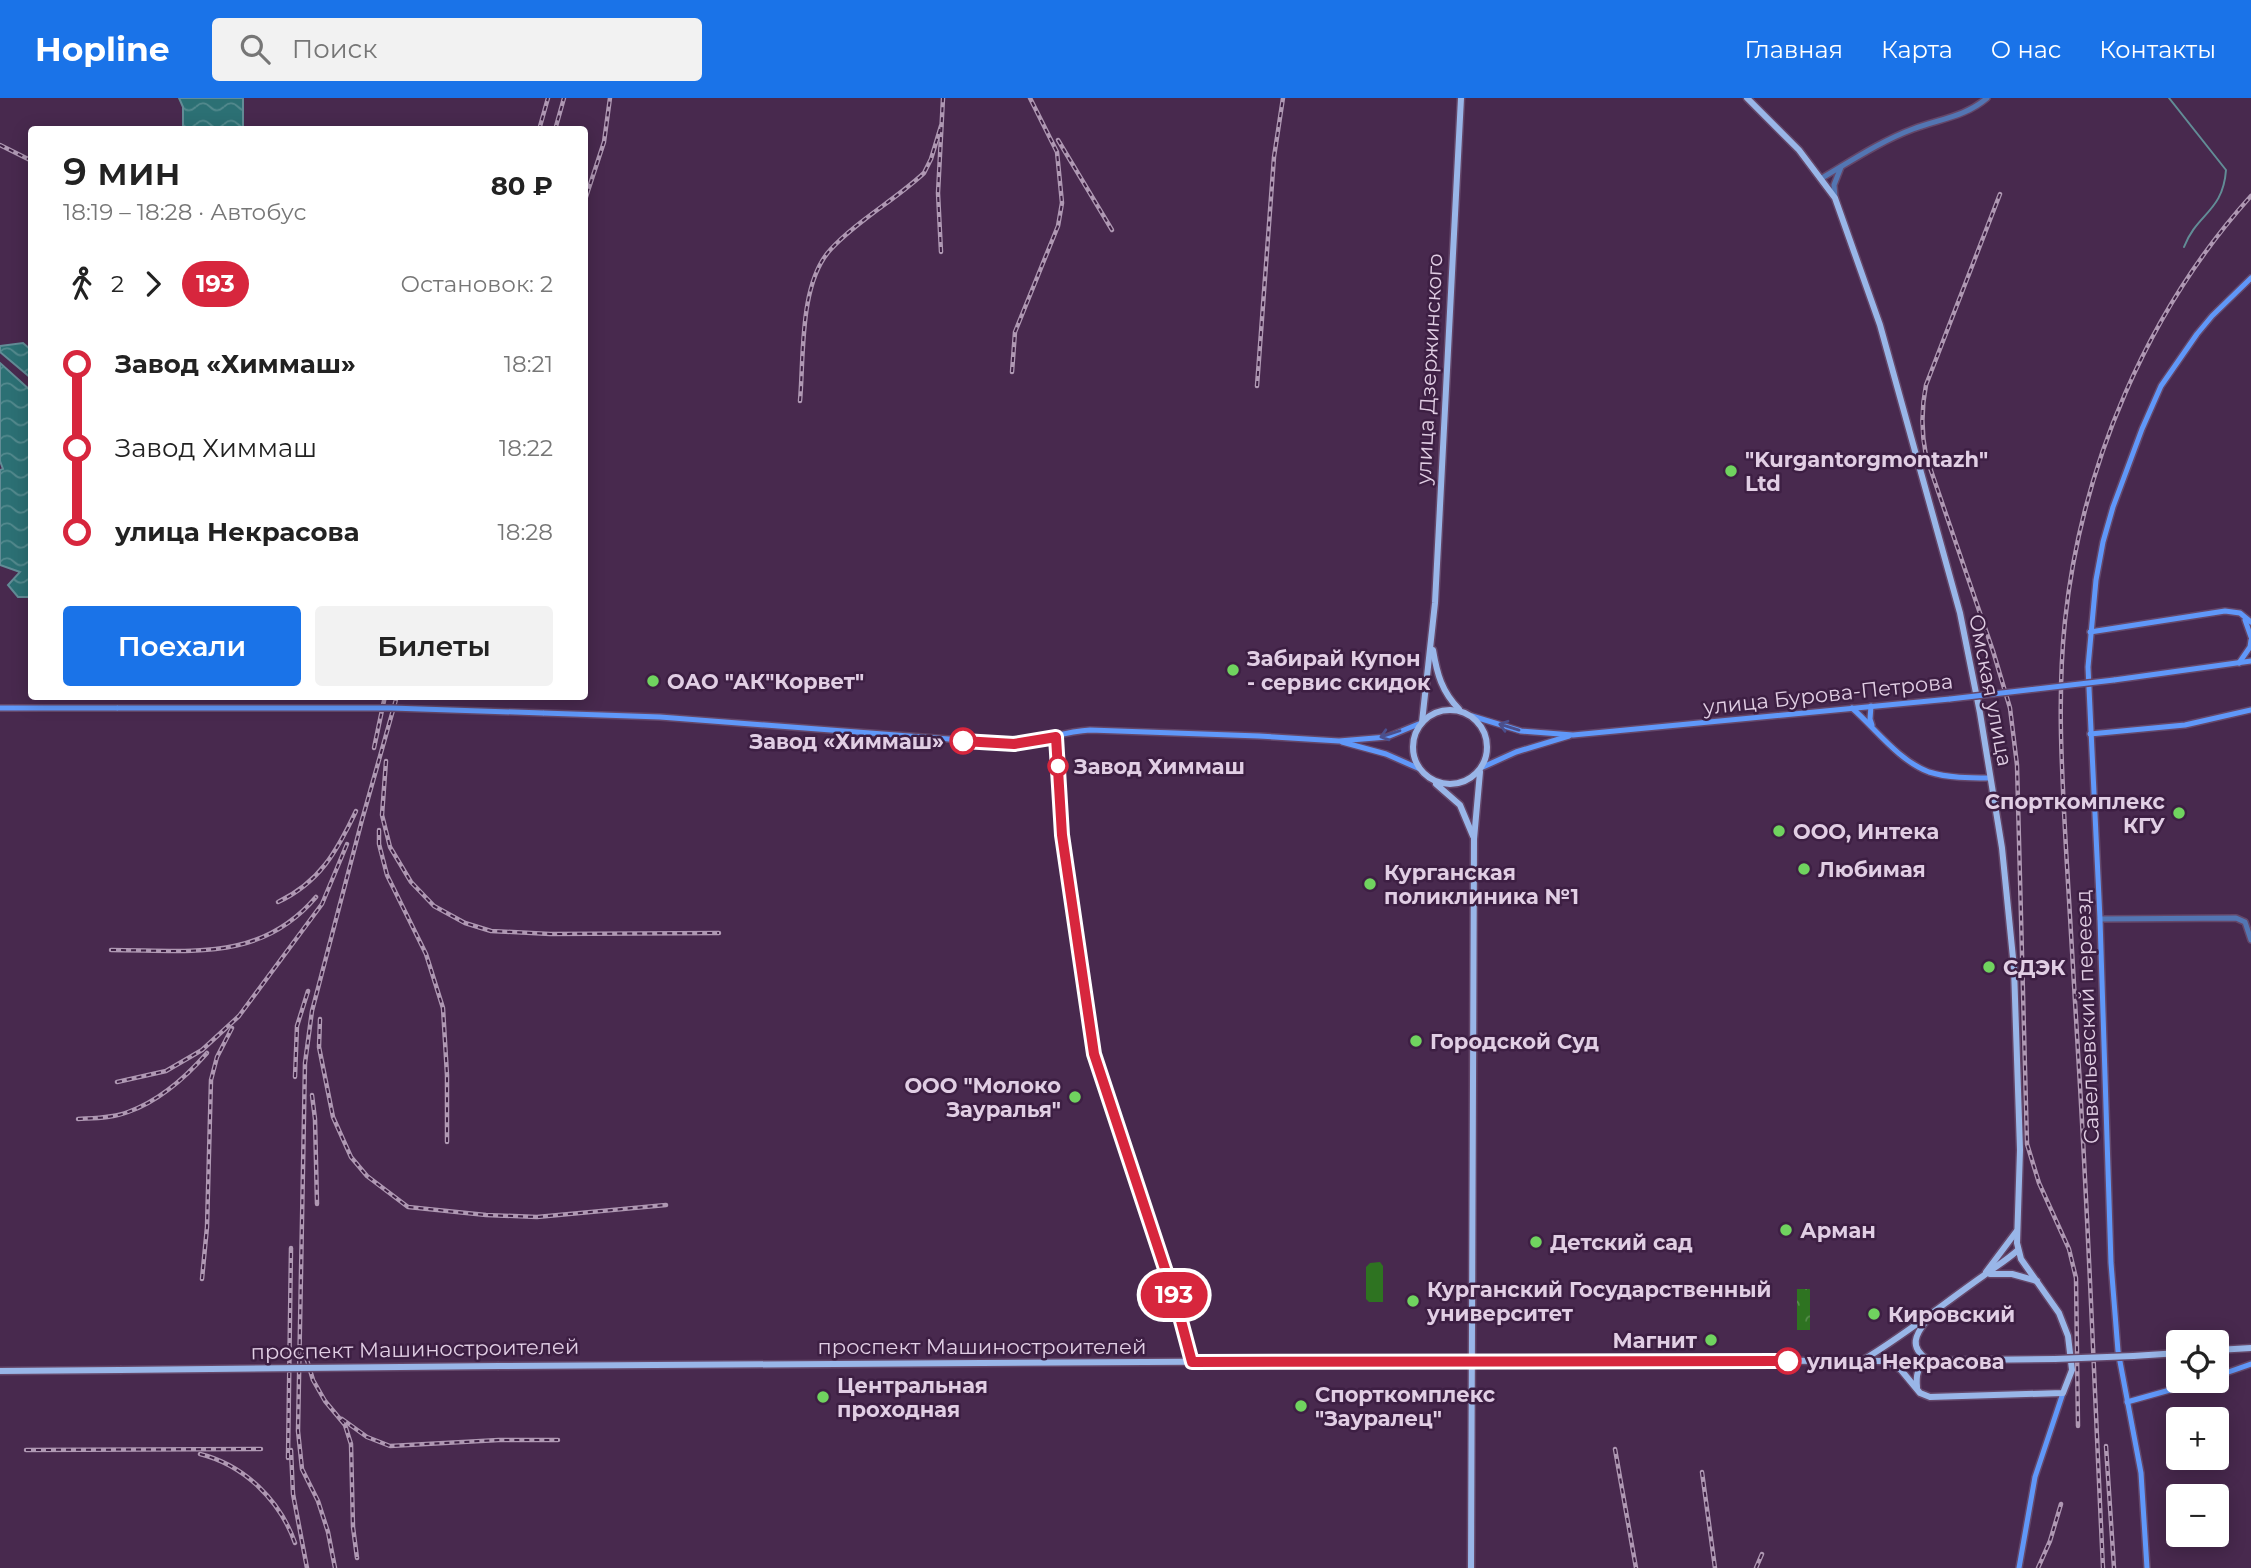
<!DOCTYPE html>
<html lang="ru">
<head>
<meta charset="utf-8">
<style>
	:root { --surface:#fff; --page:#f2f2f2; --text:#222; --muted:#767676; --accent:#1a73e8 }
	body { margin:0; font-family:Montserrat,sans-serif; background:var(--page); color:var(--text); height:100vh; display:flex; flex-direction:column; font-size:26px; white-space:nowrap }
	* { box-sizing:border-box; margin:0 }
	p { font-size:23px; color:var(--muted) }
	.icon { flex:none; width:38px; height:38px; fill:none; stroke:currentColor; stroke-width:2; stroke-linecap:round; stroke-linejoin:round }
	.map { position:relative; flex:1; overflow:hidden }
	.sheet { position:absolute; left:28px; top:28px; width:560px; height:574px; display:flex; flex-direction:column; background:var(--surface); border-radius:7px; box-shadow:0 4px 18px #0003 }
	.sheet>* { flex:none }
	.badge { padding:0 14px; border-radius:23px; font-size:24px; line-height:46px }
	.tools { position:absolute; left:2166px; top:1232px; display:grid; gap:14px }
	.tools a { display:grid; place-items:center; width:63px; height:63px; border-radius:7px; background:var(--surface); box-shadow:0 4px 18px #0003; font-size:35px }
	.map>.badge { position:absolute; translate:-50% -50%; box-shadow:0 0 0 4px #fff }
	.legs { display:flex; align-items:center; gap:10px; height:77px; padding:0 35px; font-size:23px }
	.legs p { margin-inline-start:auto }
	.summary { display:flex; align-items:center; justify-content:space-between; height:119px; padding:0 35px }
	h1 { font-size:38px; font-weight:600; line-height:52px }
	.action { display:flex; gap:14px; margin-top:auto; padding:14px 35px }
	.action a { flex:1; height:80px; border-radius:7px; background:var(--accent); color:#fff; font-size:28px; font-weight:600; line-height:80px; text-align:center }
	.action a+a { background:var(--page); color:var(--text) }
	ul { padding:0 35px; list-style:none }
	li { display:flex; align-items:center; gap:24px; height:84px; font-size:26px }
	li i { display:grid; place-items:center; width:10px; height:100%; margin:0 9px; background:currentColor }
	li i::after { content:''; width:18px; height:18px; margin:-9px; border:5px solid; border-radius:50%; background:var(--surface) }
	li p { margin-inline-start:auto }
	li:first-child i { background:linear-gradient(#0000 50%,currentColor 0) }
	li:last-child i { background:linear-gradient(currentColor 50%,#0000 0) }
	header { display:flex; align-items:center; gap:42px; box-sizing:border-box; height:98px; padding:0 35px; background:var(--accent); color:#fff }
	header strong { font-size:33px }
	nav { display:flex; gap:38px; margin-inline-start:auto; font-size:24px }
	.search { width:490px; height:63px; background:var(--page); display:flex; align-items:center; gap:18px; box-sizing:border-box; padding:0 24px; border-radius:7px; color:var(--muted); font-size:26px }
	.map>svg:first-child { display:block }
	.park { fill:url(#park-crowns) }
	.pitch { fill:#2e7321 }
	.water { fill:url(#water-waves); stroke:#628c96; stroke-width:2 }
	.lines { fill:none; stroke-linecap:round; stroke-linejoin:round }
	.stream { stroke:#628c96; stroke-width:2 }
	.tertiary-casing { stroke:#644769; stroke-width:8 }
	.secondary-casing { stroke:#644769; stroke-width:8 }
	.primary-casing { stroke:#644769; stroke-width:9 }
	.tertiary { stroke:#5376b3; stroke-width:5 }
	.secondary { stroke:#6098f9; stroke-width:5 }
	.primary { stroke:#99b6e8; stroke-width:6 }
	.rail-casing { stroke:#af98b3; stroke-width:4.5 }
	.rail { stroke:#3d1f43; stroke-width:2; stroke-dasharray:5; stroke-linecap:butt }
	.secondary-bridge-casing { stroke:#644769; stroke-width:8; stroke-linecap:butt }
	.primary-bridge-casing { stroke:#644769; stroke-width:9; stroke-linecap:butt }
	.secondary-bridge { stroke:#6098f9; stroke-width:5 }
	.primary-bridge { stroke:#99b6e8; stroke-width:6 }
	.oneway { stroke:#4b4f8c }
	.line-1-casing { stroke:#fff; stroke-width:16 }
	.line-1 { stroke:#d7263d; stroke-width:10 }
	.poi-dot { fill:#70d35f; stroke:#3d1f43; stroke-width:2.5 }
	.stop-1-dot { fill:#fff; stroke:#d7263d; stroke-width:3.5 }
	.labels { text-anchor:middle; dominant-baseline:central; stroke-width:5; stroke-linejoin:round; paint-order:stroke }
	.street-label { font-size:21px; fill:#e1cee4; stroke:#3d1f43 }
	.poi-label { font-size:21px; font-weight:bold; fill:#e1cee4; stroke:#3d1f43; text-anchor:start }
	.stop-label { font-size:21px; font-weight:bold; fill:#e1cee4; stroke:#3d1f43; text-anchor:start }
</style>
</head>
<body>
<header>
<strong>Hopline</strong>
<div class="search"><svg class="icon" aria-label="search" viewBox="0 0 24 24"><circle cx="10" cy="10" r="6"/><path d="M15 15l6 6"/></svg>Поиск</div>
<nav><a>Главная</a><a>Карта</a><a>О нас</a><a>Контакты</a></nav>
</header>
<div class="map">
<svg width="2251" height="1470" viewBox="0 0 2251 1470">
	<defs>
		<pattern id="park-crowns" width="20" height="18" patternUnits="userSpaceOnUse" patternTransform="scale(1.75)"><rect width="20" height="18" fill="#2e7321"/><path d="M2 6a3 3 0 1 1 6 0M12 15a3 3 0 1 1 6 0" fill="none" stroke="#568c4c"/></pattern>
		<pattern id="water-waves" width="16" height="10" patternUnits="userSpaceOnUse" patternTransform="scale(1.75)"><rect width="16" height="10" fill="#2c7074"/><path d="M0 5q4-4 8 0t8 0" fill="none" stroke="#548a8e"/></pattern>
	</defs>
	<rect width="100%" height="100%" fill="#48294e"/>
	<!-- park -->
	<rect class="park" x="1797" y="1191" width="13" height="41"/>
	<!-- pitch -->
	<polygon class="pitch" points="1380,1164 1383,1168 1383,1204 1369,1204 1366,1201 1366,1169 1370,1165"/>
	<!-- water -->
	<g class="water">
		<polygon points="179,0 243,0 243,31 183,31 183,9"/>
		<polygon points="23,245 31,252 31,280 0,254 0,248"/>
		<polygon points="0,265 31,293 31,499 18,499 8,487 20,474 0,467 0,372 3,371 0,363"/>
	</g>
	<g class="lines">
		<!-- stream -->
		<path class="stream" d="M2169,0l57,72c-3,42 -29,43 -42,77"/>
		<defs>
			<g id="tertiary">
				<path d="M1822,80c29,-17 59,-37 91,-49 26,-10 52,-12 74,-31"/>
				<polyline points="1835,100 1834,87 1841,69"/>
				<polyline points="1056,639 1062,737 1094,956 1176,1204 1192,1264"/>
				<polyline points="2100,821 2236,820 2245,824 2251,842"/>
			</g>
			<g id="secondary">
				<polyline points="2245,522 2251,539"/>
				<polyline points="2090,534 2225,513 2240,515 2251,524"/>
				<polyline points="2239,565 2250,549 2251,542"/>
				<polyline points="2114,582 2251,563"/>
				<polyline points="1871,608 1870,621 1872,627"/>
				<polyline points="0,610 118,610"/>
				<path d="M1852,610c23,20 47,53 77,64 19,6 41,6 61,6"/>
				<path d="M543,615l117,4 354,27c26,-2 50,-13 76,-14l169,6 80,5 48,-4 34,-14"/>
				<polyline points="1472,618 1521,633 1573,637 1950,601"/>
				<polyline points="2090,636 2185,627 2251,612"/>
				<polyline points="1342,644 1386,656 1420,671"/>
				<polyline points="1483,669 1516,654 1569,638"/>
				<polyline points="2217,1278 2251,1266"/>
				<polyline points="2127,1304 2202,1283"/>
				<polyline points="2019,1470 2035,1379 2063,1295"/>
				<polyline points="2147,1470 2141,1375 2118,1253 2111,1165 2100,821 2088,569 2096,482 2103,444 2113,409 2142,331 2161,288 2197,236 2212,218 2251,180"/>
			</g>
			<g id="primary">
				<polyline points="1747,0 1799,52 1835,100 1880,227 1960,515 1980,615 2002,750 2014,870 2020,1052 2017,1145 2021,1161 2059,1215 2068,1238 2072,1272 2063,1295 1930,1299 1920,1295 1901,1272 1887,1263"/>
				<path d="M1433,552c4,24 9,42 26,59"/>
				<circle cx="1450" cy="649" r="37"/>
				<polyline points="1422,624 1435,505 1461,0"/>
				<polyline points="1436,686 1460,707 1473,738"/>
				<polyline points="1986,1174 2016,1134"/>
				<polyline points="1990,1176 2012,1176 2037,1183"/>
				<path d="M1927,1222c-12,15 -18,27 0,39"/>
				<polyline points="2217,1252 2251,1250"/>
				<polyline points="2133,1258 2179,1255"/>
				<path d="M1863,1262c42,-25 80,-56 120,-84 12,-9 24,-16 35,-26"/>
				<polyline points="499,1268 1472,1262 1887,1263 2055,1261"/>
				<polyline points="0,1273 120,1272"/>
				<path d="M1917,1289c-1,-11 0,-20 10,-26"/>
				<polyline points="1471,1470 1474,741 1480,674"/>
			</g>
		</defs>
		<!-- tertiary casing -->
		<use href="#tertiary" class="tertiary-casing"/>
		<!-- secondary casing -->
		<use href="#secondary" class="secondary-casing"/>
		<!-- primary casing -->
		<use href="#primary" class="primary-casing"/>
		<!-- tertiary -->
		<use href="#tertiary" class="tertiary"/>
		<!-- secondary -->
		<use href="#secondary" class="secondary"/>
		<!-- primary -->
		<use href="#primary" class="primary"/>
		<defs>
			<g id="rail">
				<polyline points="539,32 548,0"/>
				<polyline points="555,32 564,0"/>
				<polyline points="1058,42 1112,132"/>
				<polyline points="0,47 32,63"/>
				<path d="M2000,96l-74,191c-5,25 -5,46 0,71l67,195 17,57 7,57 10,379 12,39 30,66 7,29 2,148"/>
				<polyline points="584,105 604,44 610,0"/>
				<polyline points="941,154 938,95 943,0"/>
				<polyline points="1012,274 1015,234 1058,128 1062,105 1057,54 1030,0"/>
				<polyline points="1257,288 1274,59 1283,0"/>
				<path d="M800,303c4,-45 -1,-118 31,-152 27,-29 64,-49 93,-76l7,-14 10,-33"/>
				<polyline points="374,650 385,598"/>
				<polyline points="386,663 382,717 390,749 411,784 434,808 465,825 491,833 550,836 719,835"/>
				<polyline points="379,732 379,746 387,777 426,856 443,910 447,977 447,1044"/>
				<path d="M278,804c42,-20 59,-51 78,-91"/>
				<path d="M111,852c78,0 149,13 205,-53"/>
				<polyline points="320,921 319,949 333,1019 351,1059 367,1078 408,1109 486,1117 537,1119 666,1107"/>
				<polyline points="295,979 297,928 308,893"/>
				<polyline points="117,984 166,973 202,952 239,918 322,806 347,746"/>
				<polyline points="312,997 315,1021 317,1106"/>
				<path d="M78,1021c16,-1 35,-1 50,-7 31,-11 58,-35 79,-59"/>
				<polyline points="202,1181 207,1129 211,982 217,959 232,930"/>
				<polyline points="304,1252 313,1282 325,1303 345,1327 351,1346 353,1429 357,1460"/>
				<polyline points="342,1321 367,1339 390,1348 499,1342 558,1342"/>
				<polyline points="2106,1348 2114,1470"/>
				<polyline points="1615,1351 1636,1470"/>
				<polyline points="26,1352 261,1351"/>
				<polyline points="291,1352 293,1396 307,1470"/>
				<path d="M200,1356c44,11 80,46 95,89"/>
				<polyline points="288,1360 291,1150"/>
				<polyline points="1702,1374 1715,1470"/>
				<polyline points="335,1470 328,1434 318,1403 302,1371 298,1333 305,965 312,913 362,722 397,598"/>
				<polyline points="1756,1470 1762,1456"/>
				<polyline points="2038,1470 2050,1443 2061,1406"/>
				<path d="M2103,1470c-8,-166 -14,-333 -24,-499 -4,-73 -9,-147 -13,-220 -4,-76 -9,-153 -1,-228 16,-154 82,-310 186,-425"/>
			</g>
		</defs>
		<!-- rail casing -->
		<use href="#rail" class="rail-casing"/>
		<!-- rail -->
		<use href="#rail" class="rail"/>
		<defs>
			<g id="secondary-bridge">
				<polyline points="1950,601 2114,582"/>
				<polyline points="118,610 391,610 543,615"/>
			</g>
			<g id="primary-bridge">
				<polyline points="2055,1261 2133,1258"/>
				<polyline points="120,1272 499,1268"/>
			</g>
		</defs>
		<!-- secondary-bridge casing -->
		<use href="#secondary-bridge" class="secondary-bridge-casing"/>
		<!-- primary-bridge casing -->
		<use href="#primary-bridge" class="primary-bridge-casing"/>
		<!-- secondary-bridge -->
		<use href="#secondary-bridge" class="secondary-bridge"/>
		<!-- primary-bridge -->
		<use href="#primary-bridge" class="primary-bridge"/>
	</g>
	<!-- one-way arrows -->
	<defs><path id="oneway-shaft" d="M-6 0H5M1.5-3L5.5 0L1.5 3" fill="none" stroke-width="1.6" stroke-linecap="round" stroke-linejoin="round" transform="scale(1.75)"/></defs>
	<g class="oneway">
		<use href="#oneway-shaft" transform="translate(1509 629) rotate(-163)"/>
		<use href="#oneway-shaft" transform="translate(1390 636) rotate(162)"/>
	</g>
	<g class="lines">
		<defs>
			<polyline id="line-1" points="963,643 1014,646 1056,639 1062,737 1094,956 1176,1204 1192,1264 1788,1263"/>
		</defs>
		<!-- line-1 casing -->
		<use href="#line-1" class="line-1-casing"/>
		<!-- line-1 -->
		<use href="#line-1" class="line-1"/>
	</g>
	<!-- markers -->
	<g class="poi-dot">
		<circle cx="1731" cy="373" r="7"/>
		<circle cx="1233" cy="572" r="7"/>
		<circle cx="653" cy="583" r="7"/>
		<circle cx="2179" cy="715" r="7"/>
		<circle cx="1779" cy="733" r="7"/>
		<circle cx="1804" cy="771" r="7"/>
		<circle cx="1370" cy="786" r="7"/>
		<circle cx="1989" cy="869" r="7"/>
		<circle cx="1416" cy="943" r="7"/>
		<circle cx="1075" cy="999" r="7"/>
		<circle cx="1786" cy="1132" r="7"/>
		<circle cx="1536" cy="1144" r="7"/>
		<circle cx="1413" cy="1203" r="7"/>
		<circle cx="1874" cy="1216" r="7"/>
		<circle cx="1711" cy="1242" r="7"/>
		<circle cx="823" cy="1299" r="7"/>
		<circle cx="1301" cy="1308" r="7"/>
	</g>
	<g class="stop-1-dot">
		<circle cx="963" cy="643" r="12"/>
		<circle cx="1058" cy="668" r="9"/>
		<circle cx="1788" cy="1263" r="12"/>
	</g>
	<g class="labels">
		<!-- street labels -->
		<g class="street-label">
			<text transform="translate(1429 271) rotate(-87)">улица Дзержинского</text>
			<text transform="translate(1991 592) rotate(79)">Омская улица</text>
			<text transform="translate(1828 596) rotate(-6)">улица Бурова-Петрова</text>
			<text transform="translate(2087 919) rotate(-92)">Савельевский переезд</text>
			<text x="982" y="1248">проспект Машиностроителей</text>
			<text transform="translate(415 1251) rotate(-1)">проспект Машиностроителей</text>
		</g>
		<!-- poi labels -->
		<g class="poi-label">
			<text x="1745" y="361">"Kurgantorgmontazh"<tspan x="1745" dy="24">Ltd</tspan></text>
			<text x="1247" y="560">Забирай Купон<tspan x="1247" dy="24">- сервис скидок</tspan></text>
			<text x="667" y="583">ОАО "АК"Корвет"</text>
			<text x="2165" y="703" text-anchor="end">Спорткомплекс<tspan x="2165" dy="24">КГУ</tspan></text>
			<text x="1793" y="733">ООО, Интека</text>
			<text x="1818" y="771">Любимая</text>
			<text x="1384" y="774">Курганская<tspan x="1384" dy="24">поликлиника №1</tspan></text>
			<text x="2003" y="869">СДЭК</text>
			<text x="1430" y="943">Городской Суд</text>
			<text x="1061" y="987" text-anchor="end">ООО "Молоко<tspan x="1061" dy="24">Зауралья"</tspan></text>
			<text x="1800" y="1132">Арман</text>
			<text x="1550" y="1144">Детский сад</text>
			<text x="1427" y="1191">Курганский Государственный<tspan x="1427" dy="24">университет</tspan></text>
			<text x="1888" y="1216">Кировский</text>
			<text x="1697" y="1242" text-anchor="end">Магнит</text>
			<text x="837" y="1287">Центральная<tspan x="837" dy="24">проходная</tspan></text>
			<text x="1315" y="1296">Спорткомплекс<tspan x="1315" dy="24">"Зауралец"</tspan></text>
		</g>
		<!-- stop labels -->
		<g class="stop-label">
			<text x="944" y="643" text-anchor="end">Завод «Химмаш»</text>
			<text x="1074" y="668">Завод Химмаш</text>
			<text x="1807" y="1263">улица Некрасова</text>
		</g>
	</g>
</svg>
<div class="tools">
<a><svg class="icon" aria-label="locate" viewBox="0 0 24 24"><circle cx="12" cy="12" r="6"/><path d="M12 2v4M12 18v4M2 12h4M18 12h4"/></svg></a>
<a>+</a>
<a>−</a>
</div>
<b class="badge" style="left:1174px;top:1197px;background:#d7263d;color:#fff">193</b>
<section class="sheet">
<div class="summary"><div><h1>9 мин</h1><p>18:19 – 18:28 · Автобус</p></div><b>80 ₽</b></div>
<div class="legs"><svg class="icon" aria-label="walk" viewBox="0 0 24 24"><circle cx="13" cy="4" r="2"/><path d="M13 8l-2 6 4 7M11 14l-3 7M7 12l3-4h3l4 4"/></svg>2<svg class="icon" aria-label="forward" viewBox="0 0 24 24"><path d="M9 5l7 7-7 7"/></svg><b class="badge" style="background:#d7263d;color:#fff">193</b><p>Остановок: 2</p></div>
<ul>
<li><i style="color:#d7263d"></i><b>Завод «Химмаш»</b><p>18:21</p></li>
<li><i style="color:#d7263d"></i><span>Завод Химмаш</span><p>18:22</p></li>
<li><i style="color:#d7263d"></i><b>улица Некрасова</b><p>18:28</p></li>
</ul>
<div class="action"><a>Поехали</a><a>Билеты</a></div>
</section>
</div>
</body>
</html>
